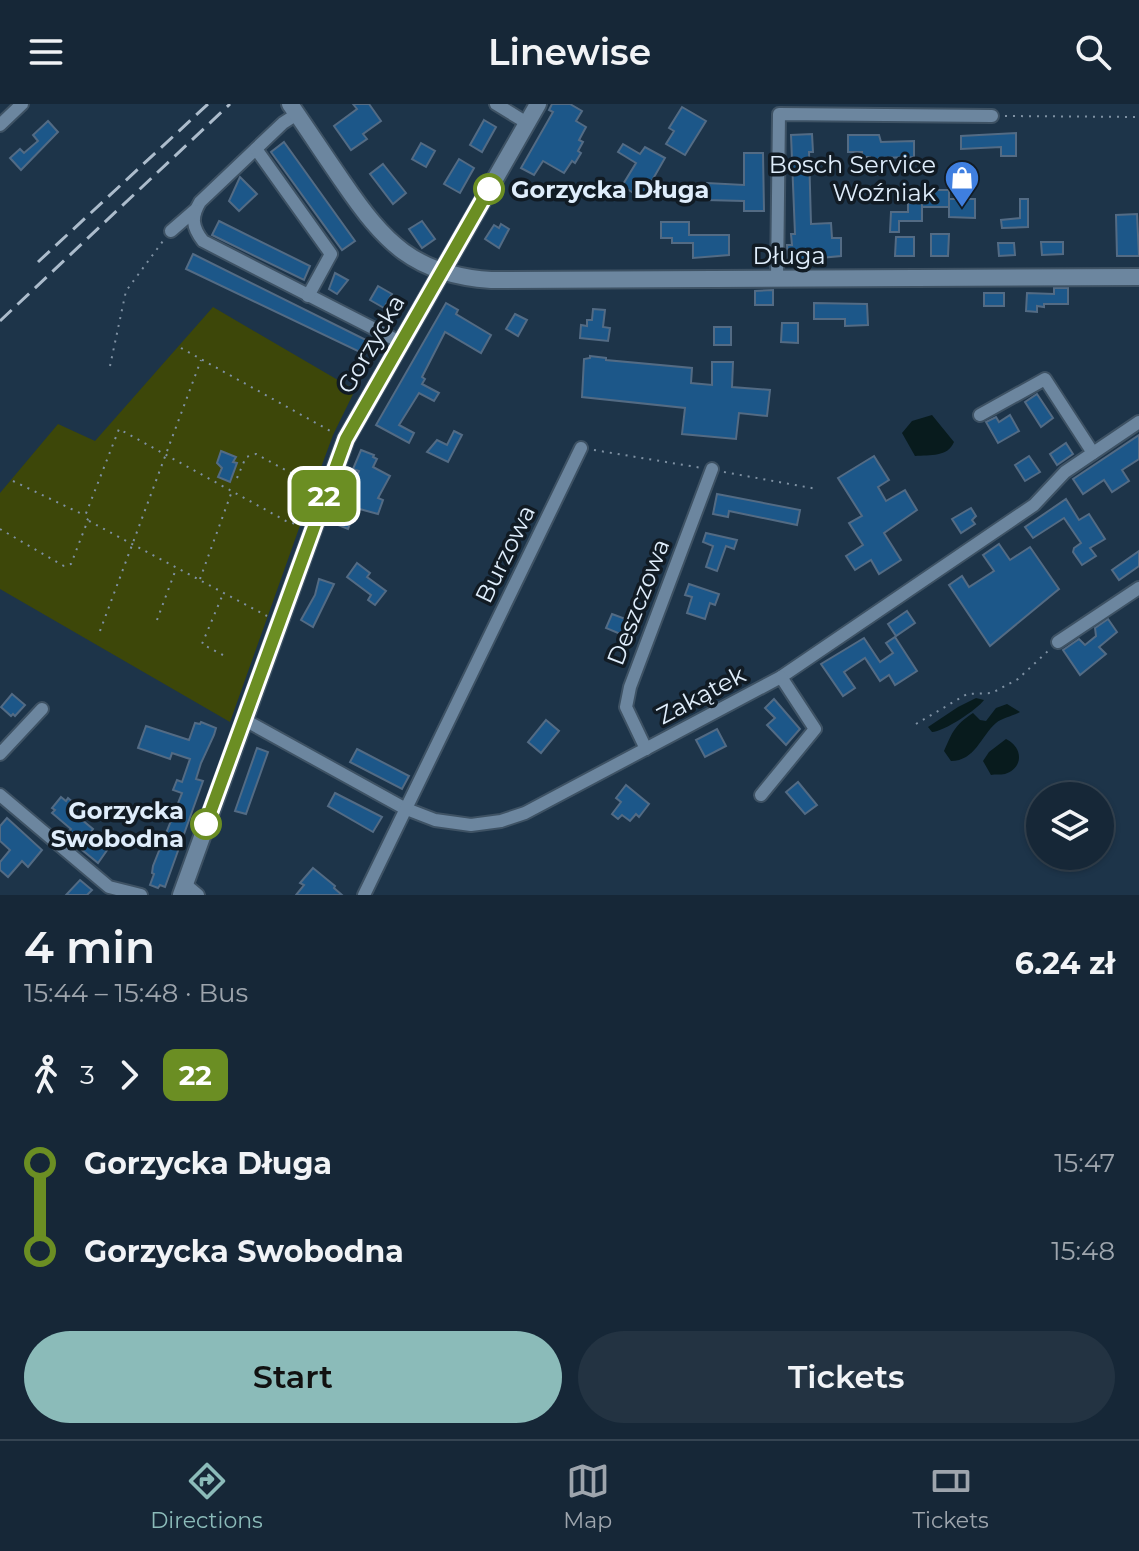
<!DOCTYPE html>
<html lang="en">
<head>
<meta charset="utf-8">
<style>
	:root { --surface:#162737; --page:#233342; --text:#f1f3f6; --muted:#9ea5ad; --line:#354452; --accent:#8bbbb9 }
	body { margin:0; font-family:Montserrat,sans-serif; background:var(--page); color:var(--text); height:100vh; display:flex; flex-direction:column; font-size:30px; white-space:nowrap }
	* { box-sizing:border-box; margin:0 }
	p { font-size:26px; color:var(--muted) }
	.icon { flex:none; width:44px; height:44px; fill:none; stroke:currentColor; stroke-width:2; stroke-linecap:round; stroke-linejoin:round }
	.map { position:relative; height:791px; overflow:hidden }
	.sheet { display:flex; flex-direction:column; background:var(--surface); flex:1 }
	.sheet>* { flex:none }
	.badge { padding:0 16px; border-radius:12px; font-size:28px; line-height:52px }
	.buttons { position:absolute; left:1026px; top:678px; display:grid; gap:16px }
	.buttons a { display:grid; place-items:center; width:88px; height:88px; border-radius:50%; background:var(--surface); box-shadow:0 2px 6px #0004,0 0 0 2px var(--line); font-size:40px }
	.map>.badge { position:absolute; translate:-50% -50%; box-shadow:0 0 0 4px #fff }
	.legs { display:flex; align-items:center; gap:12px; height:88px; padding:0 24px; font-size:26px }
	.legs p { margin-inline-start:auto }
	.head { display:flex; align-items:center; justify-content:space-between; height:136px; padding:0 24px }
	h1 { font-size:44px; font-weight:600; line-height:60px }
	.primary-button { display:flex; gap:16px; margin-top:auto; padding:16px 24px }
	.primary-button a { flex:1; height:92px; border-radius:48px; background:var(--accent); color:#111; font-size:32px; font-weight:600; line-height:92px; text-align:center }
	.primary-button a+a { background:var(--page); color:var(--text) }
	ul { padding:0 24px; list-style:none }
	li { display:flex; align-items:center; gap:28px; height:88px; font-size:30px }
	li i { display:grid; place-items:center; width:12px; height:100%; margin:0 10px; background:currentColor }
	li i::after { content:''; width:20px; height:20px; margin:-10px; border:6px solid; border-radius:50%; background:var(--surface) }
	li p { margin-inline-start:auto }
	li:first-child i { background:linear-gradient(#0000 50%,currentColor 0) }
	li:last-child i { background:linear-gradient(currentColor 50%,#0000 0) }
	header { display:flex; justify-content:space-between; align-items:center; height:104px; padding:0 24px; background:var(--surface); font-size:36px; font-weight:600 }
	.tab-bar { display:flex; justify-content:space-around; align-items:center; height:112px; border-top:2px solid var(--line); background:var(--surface); font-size:22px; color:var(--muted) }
	.tab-bar a { display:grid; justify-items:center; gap:4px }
	.tab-bar .selected { color:var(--accent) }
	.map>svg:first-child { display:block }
	.green { fill:#3d4709 }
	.water { fill:#081b1d }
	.building { fill:#1c5789; stroke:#536b84; stroke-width:2 }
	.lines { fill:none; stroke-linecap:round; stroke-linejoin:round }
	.minor-casing { stroke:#3e5264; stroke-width:16 }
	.tertiary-casing { stroke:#3e5264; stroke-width:20 }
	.path { stroke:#7f91a3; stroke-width:2; stroke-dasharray:2 6; stroke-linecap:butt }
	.minor { stroke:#6c869f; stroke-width:12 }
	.tertiary { stroke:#6c869f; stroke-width:16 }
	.rail { stroke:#acbccc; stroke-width:3; stroke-dasharray:16 8; stroke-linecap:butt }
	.line-1-casing { stroke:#fff; stroke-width:18 }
	.line-1 { stroke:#6b8e23; stroke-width:12 }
	.stop-1-dot { fill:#fff; stroke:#6b8e23; stroke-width:4 }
	.labels { text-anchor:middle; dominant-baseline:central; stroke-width:7; stroke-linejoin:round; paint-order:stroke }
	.poi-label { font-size:24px; fill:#dfedfb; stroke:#111b24; text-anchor:end }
	.stop-label { font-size:24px; font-weight:bold; fill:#dfedfb; stroke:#111b24; text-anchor:start }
	.street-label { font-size:24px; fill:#dfedfb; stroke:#111b24 }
</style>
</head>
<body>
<header><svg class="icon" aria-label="menu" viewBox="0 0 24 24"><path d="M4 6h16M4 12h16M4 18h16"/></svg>Linewise<svg class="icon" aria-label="search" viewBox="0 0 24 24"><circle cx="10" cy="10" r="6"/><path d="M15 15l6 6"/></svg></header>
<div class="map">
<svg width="1139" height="791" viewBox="0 0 1139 791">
	<rect width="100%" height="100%" fill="#1d3449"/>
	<!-- green -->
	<polygon class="green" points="213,203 355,286 333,331 316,377 310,377 309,382 313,385 230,618 0,485 0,389 58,320 95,337"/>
	<!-- water -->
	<g class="water">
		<path d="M932,311l22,27c-6,15 -24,13 -39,14l-13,-23 10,-12z"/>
		<path d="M976,594l8,2c-6,9 -41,32 -52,32l-4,-5 30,-20z"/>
		<path d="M1007,600l13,8c-7,4 -18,6 -24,11 -15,13 -21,38 -45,38l-7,-10c9,-20 10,-25 29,-38l7,7 6,1 10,-13z"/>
		<path d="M1006,635c17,8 18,29 -1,35 -5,1 -10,0 -14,1l-8,-14 6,-9z"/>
	</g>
	<!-- building -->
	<g class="building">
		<polygon points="353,0 369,0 381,17 363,30 367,35 351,46 334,22 357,5"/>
		<polygon points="552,0 570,0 582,7 576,17 586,23 579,36 583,38 578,47 581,49 575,59 572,57 564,69 543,57 534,71 521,64 553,8 549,6"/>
		<polygon points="682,3 706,17 685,51 666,40 674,27 669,24"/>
		<polygon points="484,16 496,23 482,48 470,41"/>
		<polygon points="48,17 58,28 21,66 10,54 20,45 24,49 38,37 33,31"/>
		<polygon points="1016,29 1016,52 1001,52 1001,43 961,45 961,32"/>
		<polygon points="812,30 813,48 809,48 811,120 831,119 832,134 841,134 841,152 788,157 787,141 792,141 791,130 795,130 791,31"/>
		<polygon points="848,31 879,31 881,38 914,37 914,53 879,54 879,57 870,57 870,53 862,53 862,48 848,48"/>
		<polygon points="284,38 355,137 342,146 271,48"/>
		<polygon points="421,39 435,47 426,63 412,55"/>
		<polygon points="623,40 640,50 645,43 665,54 642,94 622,82 636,59 618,48"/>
		<polygon points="744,49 763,49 764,107 744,107 744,97 706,96 707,79 744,81"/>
		<polygon points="459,55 474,64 460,89 444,80"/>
		<polygon points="383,60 406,89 393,100 370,70"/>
		<polygon points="240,73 257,90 239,107 229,97"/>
		<rect x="922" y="86" width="27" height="17"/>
		<polygon points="949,95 975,95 975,114 949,113"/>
		<polygon points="1020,95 1028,95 1028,123 1002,124 1001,116 1020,114"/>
		<polygon points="908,99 922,99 922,117 899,117 899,128 890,128 891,108 908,108"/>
		<polygon points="1137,110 1139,152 1117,152 1116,111"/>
		<polygon points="219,117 310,162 304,176 212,131"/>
		<polygon points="422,117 435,135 422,144 409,125"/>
		<polygon points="661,118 689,118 689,131 729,131 729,151 693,154 693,139 672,139 672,134 661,134"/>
		<polygon points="501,120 509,125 499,144 485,135 494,121 499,124"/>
		<polygon points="931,130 949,130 948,152 931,152"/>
		<polygon points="896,133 914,133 914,152 895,152"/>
		<polygon points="1041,138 1063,138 1063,150 1042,151"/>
		<polygon points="998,139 1014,139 1015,151 999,152"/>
		<polygon points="193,150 370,238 364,250 186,165"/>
		<polygon points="335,169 348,176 337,190 329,185"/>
		<polygon points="378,182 392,190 384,204 370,196"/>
		<polygon points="1054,184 1068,184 1068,200 1044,200 1044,203 1037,202 1037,208 1026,207 1027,189 1054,190"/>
		<polygon points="773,186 773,201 755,201 755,187"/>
		<rect x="984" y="189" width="20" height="13"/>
		<polygon points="446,199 458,206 456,210 491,231 481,249 445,228 422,273 425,275 422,280 439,289 434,297 419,289 399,321 414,329 409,339 376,321"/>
		<polygon points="814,199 867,200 868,221 845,222 845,215 814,215"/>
		<polygon points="593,205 605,206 603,223 610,224 608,237 580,234 581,221 587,222 587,216 592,216"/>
		<polygon points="515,210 527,216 518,232 506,225"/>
		<polygon points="782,219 798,219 798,239 781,238"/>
		<rect x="714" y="223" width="17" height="18"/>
		<polygon points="590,252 606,254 606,256 692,264 691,279 712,281 712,258 733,258 732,283 770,286 767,312 739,309 736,335 682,330 685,304 582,293 584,255 590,254"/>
		<polygon points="1037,290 1053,314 1041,323 1025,298"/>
		<polygon points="1010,311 1019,327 998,339 986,318 996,313 999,318"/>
		<polygon points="454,327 462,331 448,358 427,348 437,336 447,341"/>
		<polygon points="1139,331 1139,355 1122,366 1129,377 1112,388 1104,376 1083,390 1073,375"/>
		<polygon points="1066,339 1073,350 1057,361 1050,350"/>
		<polygon points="361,346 374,351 373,353 377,355 373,363 390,372 378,394 383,396 378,410 356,404 348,425 333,419 346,386 349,383 352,384 359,367 353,365"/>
		<polygon points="221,347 236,353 233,358 237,359 230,378 218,373 222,364 217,359"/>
		<polygon points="874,352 889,376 878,383 886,397 905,386 917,406 884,429 901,456 879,470 871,456 855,466 846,452 863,441 849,419 862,412 838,374"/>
		<polygon points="1029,352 1040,368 1025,377 1015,361"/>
		<polygon points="717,390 800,406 797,421 729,407 728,413 713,410"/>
		<polygon points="1066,395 1079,416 1089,410 1105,435 1090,444 1096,452 1082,461 1073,448 1074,444 1081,439 1064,414 1033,434 1025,423"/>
		<polygon points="971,404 976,412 972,416 975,420 961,429 952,415"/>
		<polygon points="706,429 737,436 734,445 726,442 717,467 706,463 713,442 703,438"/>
		<polygon points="999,440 1010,456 1030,443 1059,485 990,542 949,481 962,472 969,483 994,467 983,451"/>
		<polygon points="1139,447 1139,462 1119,476 1112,466"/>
		<polygon points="357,459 370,469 367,473 386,487 375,501 368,496 371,491 347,473"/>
		<polygon points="319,475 334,480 313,523 301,516 315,491"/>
		<polygon points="689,480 719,490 715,501 710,499 705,515 687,509 692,493 685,491"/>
		<polygon points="907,507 915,519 896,532 888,520"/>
		<polygon points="612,510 631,517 625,532 606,524"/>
		<polygon points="1108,515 1117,528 1099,543 1106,550 1080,571 1063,546 1079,535 1085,541 1096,532 1095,524"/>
		<polygon points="895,533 917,567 895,581 889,571 880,577 865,554 844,568 855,584 843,592 821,560 864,534 880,558 893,549 886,539"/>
		<polygon points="12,590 25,601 15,612 13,610 11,612 1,603"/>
		<polygon points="774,595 800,625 786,641 767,621 775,614 765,604"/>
		<polygon points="546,616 559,627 541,649 528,638"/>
		<polygon points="201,618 216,624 214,631 201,659 196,675 203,677 165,783 160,781 158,784 150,781 154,770 152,769 153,762 182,689 173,686 177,676 182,678 190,655 172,649 170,655 138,644 146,622 189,636 195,619 200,620"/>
		<polygon points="717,625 726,642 705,653 696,636"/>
		<polygon points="257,644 268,648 246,710 235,707"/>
		<polygon points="357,645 409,672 402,685 350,658"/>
		<polygon points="798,678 817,701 805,710 786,688"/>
		<polygon points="626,681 649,700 639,713 636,710 630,717 622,711 618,715 612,710 621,698 616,694"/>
		<polygon points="335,689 382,713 373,728 328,702"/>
		<polygon points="61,693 66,697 68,694 75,700 70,706 93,725 91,728 110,742 98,759 65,732 71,725 52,709 55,706 52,704"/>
		<polygon points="7,714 42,746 28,763 22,757 8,773 0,766 0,758 10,746 0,737 0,722"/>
		<polygon points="313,764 335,782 334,784 342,791 296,791 304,781 300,779"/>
		<polygon points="80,776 92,786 87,791 66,791"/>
	</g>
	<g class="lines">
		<defs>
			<g id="minor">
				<polyline points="496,0 527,19"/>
				<path d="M297,10l-14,9 -83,79c-9,15 -8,25 3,39l197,101"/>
				<polyline points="0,21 22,0"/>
				<polyline points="256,45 331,150 308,192"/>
				<polyline points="171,127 194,107"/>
				<polyline points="777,175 779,10 992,12"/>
				<polyline points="980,311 1045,275 1093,349"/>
				<polyline points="1058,538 1139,484"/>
				<polyline points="243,615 404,704 435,716 471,721 501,717 525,709 781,573 1034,401 1065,368 1139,318"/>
				<polyline points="646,645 626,603 630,583 712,365"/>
				<polyline points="0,650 42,605"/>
				<polyline points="0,691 109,783 141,791"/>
				<polyline points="761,691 815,625 781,573"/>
				<polyline points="185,780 198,791"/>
				<polyline points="364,791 581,344"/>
			</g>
			<g id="tertiary">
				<path d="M290,0c18,26 35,52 53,78 41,60 71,93 148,98l648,-3"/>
				<polyline points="181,791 346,335 538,0"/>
			</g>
		</defs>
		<!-- minor casing -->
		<use href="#minor" class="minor-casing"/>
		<!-- tertiary casing -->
		<use href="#tertiary" class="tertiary-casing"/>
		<!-- path -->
		<g class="path">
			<polyline points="1005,12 1139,13"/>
			<polyline points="181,244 334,329"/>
			<polyline points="110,262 126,187 163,137"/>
			<polyline points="594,346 702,364"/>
			<polyline points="724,368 817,385"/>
			<polyline points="237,374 246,353 256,350 313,381"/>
			<polyline points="13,377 84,411"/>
			<polyline points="89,417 267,512"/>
			<polyline points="0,425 64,462 71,460 88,416 85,412 119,325 286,417 299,421"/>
			<polyline points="200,475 232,387"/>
			<polyline points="157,516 176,465"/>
			<polyline points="100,527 201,256"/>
			<polyline points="223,551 202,540 223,490"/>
			<polyline points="916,620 967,590 992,589 1018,575 1048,547"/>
		</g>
		<!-- minor -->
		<use href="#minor" class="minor"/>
		<!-- tertiary -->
		<use href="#tertiary" class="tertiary"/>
		<!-- rail -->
		<g class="rail">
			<polyline points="38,158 208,0"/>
			<polyline points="0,217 230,0"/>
		</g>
	</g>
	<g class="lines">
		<defs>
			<polyline id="line-1" points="206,720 346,335 489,85"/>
		</defs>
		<!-- line-1 casing -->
		<use href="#line-1" class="line-1-casing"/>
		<!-- line-1 -->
		<use href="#line-1" class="line-1"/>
	</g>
	<!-- icons -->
	<defs>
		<symbol id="shop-pin" viewBox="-11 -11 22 30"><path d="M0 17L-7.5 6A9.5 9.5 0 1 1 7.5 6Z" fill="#3f7fe0" stroke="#111b24"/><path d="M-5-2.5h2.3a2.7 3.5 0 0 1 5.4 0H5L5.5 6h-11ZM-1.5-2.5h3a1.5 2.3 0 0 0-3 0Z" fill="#fff"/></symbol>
	</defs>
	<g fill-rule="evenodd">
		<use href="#shop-pin" x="942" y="54" width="40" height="54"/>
	</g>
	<!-- markers -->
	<g class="stop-1-dot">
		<circle cx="489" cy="85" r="14"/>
		<circle cx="206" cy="720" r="14"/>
	</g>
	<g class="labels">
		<!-- poi labels -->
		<g class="poi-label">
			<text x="936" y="60">Bosch Service<tspan x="936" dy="28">Woźniak</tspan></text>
		</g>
		<!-- stop labels -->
		<g class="stop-label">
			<text x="511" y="85">Gorzycka Długa</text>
			<text x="184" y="706" text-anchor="end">Gorzycka<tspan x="184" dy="28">Swobodna</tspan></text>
		</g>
		<!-- street labels -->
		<g class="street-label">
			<text x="789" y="151">Długa</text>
			<text transform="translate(371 240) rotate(-60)">Gorzycka</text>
			<text transform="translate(505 450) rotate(-64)">Burzowa</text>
			<text transform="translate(638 498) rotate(-69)">Deszczowa</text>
			<text transform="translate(701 591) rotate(-28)">Zakątek</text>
		</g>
	</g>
</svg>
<div class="buttons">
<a><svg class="icon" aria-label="layers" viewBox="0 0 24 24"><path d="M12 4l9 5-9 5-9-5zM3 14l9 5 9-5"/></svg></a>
</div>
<b class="badge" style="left:324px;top:392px;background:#6b8e23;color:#fff">22</b>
</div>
<section class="sheet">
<div class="head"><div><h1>4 min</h1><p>15:44 – 15:48 · Bus</p></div><b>6.24 zł</b></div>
<div class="legs"><svg class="icon" aria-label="walk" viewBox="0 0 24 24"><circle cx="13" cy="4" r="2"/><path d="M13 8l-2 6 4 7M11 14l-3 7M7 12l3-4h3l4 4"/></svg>3<svg class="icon" aria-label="forward" viewBox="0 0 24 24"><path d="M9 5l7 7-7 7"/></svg><b class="badge" style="background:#6b8e23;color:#fff">22</b></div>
<ul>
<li><i style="color:#6b8e23"></i><b>Gorzycka Długa</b><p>15:47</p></li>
<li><i style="color:#6b8e23"></i><b>Gorzycka Swobodna</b><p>15:48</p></li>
</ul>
<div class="primary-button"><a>Start</a><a>Tickets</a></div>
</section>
<nav class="tab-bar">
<a class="selected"><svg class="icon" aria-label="directions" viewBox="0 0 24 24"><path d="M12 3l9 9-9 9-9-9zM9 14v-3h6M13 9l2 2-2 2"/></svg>Directions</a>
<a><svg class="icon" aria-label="map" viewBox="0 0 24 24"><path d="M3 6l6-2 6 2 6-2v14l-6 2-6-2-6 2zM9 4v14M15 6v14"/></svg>Map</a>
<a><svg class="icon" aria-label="tickets" viewBox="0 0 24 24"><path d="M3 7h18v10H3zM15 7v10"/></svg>Tickets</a>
</nav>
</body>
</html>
